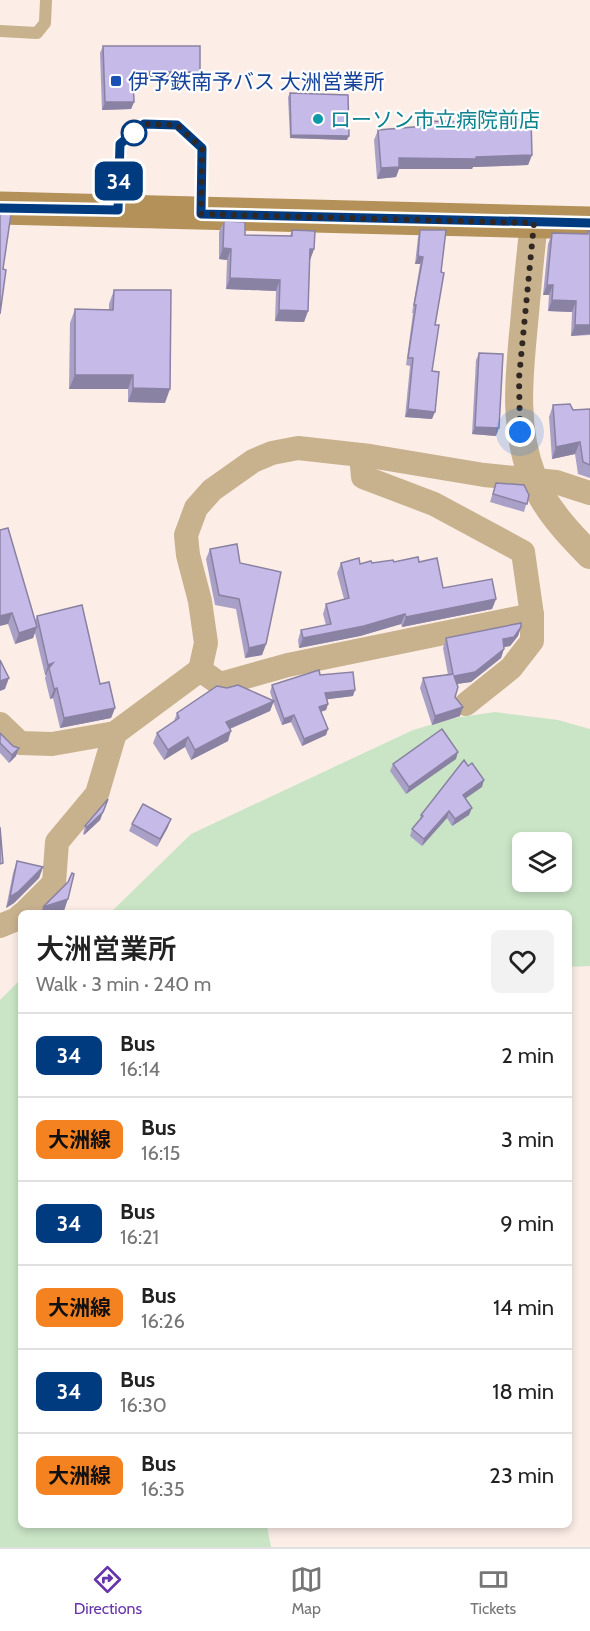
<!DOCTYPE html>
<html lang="en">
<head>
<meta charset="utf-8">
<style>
	:root { --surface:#fff; --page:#f2f2f2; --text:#222; --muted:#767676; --line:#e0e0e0; --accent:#6634ab }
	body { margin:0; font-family:Cabin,"Noto Sans JP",sans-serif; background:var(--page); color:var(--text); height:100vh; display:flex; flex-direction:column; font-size:22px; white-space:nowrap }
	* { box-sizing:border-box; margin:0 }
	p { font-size:20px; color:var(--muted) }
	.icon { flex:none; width:33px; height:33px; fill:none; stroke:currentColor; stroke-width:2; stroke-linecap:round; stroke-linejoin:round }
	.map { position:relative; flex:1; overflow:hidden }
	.side { position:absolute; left:18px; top:910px; width:554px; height:618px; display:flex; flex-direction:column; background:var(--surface); border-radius:9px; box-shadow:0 3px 9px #0003 }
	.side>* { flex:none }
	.badge { padding:0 12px; border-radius:9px; font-size:21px; line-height:39px }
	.tools { position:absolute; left:512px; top:832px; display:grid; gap:12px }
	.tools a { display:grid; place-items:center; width:60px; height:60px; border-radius:9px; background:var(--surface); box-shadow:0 3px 9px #0003; font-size:30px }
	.you { position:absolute; width:30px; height:30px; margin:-15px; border:4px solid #fff; border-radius:50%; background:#1a73e8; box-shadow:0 0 0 9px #1a73e833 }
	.map>.badge { position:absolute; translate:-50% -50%; box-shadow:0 0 0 3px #fff }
	.round { display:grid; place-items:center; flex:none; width:63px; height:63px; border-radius:9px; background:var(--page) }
	.headline { display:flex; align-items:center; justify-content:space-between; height:102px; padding:0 18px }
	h1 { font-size:28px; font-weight:600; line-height:45px }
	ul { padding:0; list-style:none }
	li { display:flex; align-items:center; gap:18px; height:84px; padding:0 18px; border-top:2px solid var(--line) }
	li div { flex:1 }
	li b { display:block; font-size:22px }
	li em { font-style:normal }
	li .badge { min-width:66px; font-weight:700; text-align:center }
	.tab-bar { display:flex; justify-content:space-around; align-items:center; height:84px; border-top:2px solid var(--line); background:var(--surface); font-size:16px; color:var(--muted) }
	.tab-bar a { display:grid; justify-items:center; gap:3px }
	.tab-bar .active { color:var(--accent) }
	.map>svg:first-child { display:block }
	.green { fill:#cae5c6; fill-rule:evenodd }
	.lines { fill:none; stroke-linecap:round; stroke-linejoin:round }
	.service { stroke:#c8b18d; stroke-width:12 }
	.minor { stroke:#c8b18d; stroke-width:24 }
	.tertiary { stroke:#c8b18d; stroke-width:28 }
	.secondary { stroke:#b49159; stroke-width:33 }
	.wall { fill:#a9a0c8 }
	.shaded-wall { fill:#8a82a2 }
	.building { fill:#c5bae8; stroke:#8a82a2; stroke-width:1.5 }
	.line-casing { stroke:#fff; stroke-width:14 }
	.line { stroke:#003b80; stroke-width:9 }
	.walk { stroke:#312824; stroke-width:6; stroke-dasharray:0 10.8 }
	.transit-dot { fill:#1a4fb4; stroke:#fefefe; stroke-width:2 }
	.culture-dot { fill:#0f9aa8; stroke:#fefefe; stroke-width:2 }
	.stop-dot { fill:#fff; stroke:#003b80; stroke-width:3 }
	.labels { text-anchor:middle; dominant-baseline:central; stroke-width:4.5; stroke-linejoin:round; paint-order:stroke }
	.transit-label { font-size:21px; fill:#164399; stroke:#fefefe; text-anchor:start }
	.culture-label { font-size:21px; fill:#0d838f; stroke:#fefefe; text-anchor:start }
</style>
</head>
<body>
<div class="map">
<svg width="590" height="1547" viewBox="0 0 590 1547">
	<rect width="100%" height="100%" fill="#fcede7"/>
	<!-- green -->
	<g class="green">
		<path d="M495,712l63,8 32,9v237l-21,1 -1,-53h-459l82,-80 222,-104 41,-12zM522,843h39v39h-39z"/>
		<polygon points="21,979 21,1526 267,1526 271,1547 0,1547 0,1000"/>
	</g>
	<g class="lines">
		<!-- service -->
		<g class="service">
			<polyline points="0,31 37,33 45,23 46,0"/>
			<polyline points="118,209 120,144 144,124 177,125 202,148 201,213"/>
		</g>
		<!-- minor -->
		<g class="minor">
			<polyline points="200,670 220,684 288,665 532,615 523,552 434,504 363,477 361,455"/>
			<polyline points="466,704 511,668 532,641 532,615"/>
			<polyline points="0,724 20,743 52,744 115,733 200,670 206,643 200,601 188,555 186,535 196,508 212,490 253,461 272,453 298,448 370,456 484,475 556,482 590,493"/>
			<polyline points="23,914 54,883 57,842 97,794 115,733"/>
			<polyline points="0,926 17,919 21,915"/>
		</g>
		<!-- tertiary -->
		<path class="tertiary" d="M534,223c-4,34 -7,67 -10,101 -5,52 -11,103 9,154 11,29 35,55 57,77"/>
		<!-- secondary -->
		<polyline class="secondary" points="0,208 590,223"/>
	</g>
	<!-- wall -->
	<g class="wall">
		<polygon points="103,46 197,80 133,80 134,102 131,109 102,110 100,53"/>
		<polygon points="290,93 347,140 290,138 288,97"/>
		<polygon points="425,121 532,155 528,165 473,167 472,169 399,169 396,177 377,179 374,140 378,130 423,126"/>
		<polygon points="224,221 245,235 290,236 292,230 314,249 310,260 308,311 304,322 275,321 276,291 226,289 227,260 219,259 219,232"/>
		<polygon points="420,230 435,325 432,371 432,419 405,417 410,366 406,365 413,313 412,313 420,264 415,264 418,237"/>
		<polygon points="588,231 590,231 590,337 590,335 571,336 572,312 548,311 549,295 543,295 548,244 552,233 587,234"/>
		<polygon points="114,290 165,403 128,402 128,389 69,389 70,323 75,309 109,310 109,304"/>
		<polygon points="479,353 496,436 472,434 476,360"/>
		<polygon points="553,405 573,410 590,409 590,478 578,474 575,454 552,459 549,417"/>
		<polygon points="496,483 529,495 524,512 490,502"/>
		<polygon points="0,530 35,621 37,616 100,684 115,708 111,718 60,728 53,698 50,699 45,678 46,675 45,675 35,633 33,638 15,644 8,624"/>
		<polygon points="210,549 240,563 266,644 262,655 245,658 236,609 215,605 206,559"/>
		<polygon points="394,562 419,562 443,588 496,599 492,609 402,627 401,624 360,636 299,648 298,640 301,630 326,625 323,614 326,604 344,599 337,573 341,563 360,564"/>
		<polygon points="521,627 518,636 510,646 504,647 501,658 471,682 456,684 455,697 460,716 432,725 420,688 423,678 448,675 443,648 446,638"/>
		<polygon points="320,675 353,696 327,699 328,704 326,710 321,712 328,729 326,735 302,746 291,722 282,725 273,702 270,711 230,729 228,741 191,760 185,747 164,760 153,743 157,733 174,721 177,713 273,701 270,692 272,685"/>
		<polygon points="0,733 16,756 9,763 0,753"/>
		<polygon points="456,759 406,794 390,771 393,764"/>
		<polygon points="482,787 465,799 469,815 452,826 447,818 422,846 410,836 412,829 419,822 421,815"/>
		<polygon points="108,799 100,820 84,835 83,834 85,826"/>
		<polygon points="132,824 168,827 157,847 129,831"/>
		<polygon points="17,861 43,867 39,878 14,903 6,908 13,873"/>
	</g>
	<!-- shaded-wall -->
	<g class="shaded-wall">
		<polygon points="133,72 200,72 197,80 130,80"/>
		<polygon points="105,102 134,102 131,109 102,110"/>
		<polygon points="291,135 349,136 347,140 290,138"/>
		<polygon points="532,155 528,165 473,167 472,169 399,169 396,177 377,179 381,168 399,158"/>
		<polygon points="223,248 231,249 227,260 219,259"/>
		<polygon points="310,249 314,249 310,260 306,260"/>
		<polygon points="418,256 423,257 420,264 415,264"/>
		<polygon points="230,278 280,280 276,291 226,289"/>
		<polygon points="547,285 553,285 549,295 543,295"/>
		<polygon points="552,300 576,301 572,312 548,311"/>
		<polygon points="279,310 308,311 304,322 275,321"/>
		<polygon points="575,325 590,325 590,334 571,336"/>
		<polygon points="75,375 133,375 128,389 69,389"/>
		<polygon points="133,388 170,389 165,403 128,402"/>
		<polygon points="408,409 435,412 432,419 405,417"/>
		<polygon points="475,427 499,428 496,436 472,434"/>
		<polygon points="580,442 575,454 552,459 556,447"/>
		<polygon points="496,599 492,609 402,627 406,617"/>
		<polygon points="12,613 8,624 0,626 0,616"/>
		<polygon points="405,614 401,624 360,636 299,648 303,638"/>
		<polygon points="37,627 33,638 15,644 19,633"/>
		<polygon points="521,627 518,636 510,646 499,648 503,639"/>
		<polygon points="266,644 262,655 245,658 249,648"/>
		<polygon points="504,649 501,658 471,682 450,685 454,676"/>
		<polygon points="53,663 49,668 46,675 45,675 48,665"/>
		<polygon points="9,678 5,689 0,691 0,681"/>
		<polygon points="57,688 53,698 50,699 54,689"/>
		<polygon points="355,690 353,696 322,700 325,693"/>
		<polygon points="274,701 270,711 222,732 226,722"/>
		<polygon points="328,704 326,710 316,713 319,707"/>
		<polygon points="463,707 460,716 432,725 435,716"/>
		<polygon points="115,708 111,718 60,728 64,718"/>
		<polygon points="294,715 291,722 282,725 284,719"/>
		<polygon points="328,729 326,735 302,746 304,739"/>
		<polygon points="231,731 228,741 191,760 195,750"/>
		<polygon points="188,737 185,747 164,760 168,750"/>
		<polygon points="19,748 16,756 9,763 12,755"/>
		<polygon points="458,752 456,759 406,794 409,787"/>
		<polygon points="484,780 482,787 460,802 463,795"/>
		<polygon points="472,808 469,815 452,826 455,819"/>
		<polygon points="449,811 447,818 422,846 424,839"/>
		<polygon points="103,812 100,820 84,835 87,827"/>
		<polygon points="171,819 168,827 157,847 160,839"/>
		<polygon points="43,867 39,878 14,903 6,908 10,897"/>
		<polygon points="68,899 64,911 54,914 41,914 43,907"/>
	</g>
	<!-- building -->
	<g class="building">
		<polygon points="103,46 200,46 200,72 133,72 134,102 105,102"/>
		<polygon points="290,93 348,95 349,136 291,135"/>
		<polygon points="531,119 532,155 476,157 476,159 399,158 399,167 381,168 378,130 425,126 425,121 480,122"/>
		<polygon points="0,212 11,214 3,269 6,270 0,314"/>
		<polygon points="224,221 245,222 245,235 292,236 292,230 315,231 314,249 310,249 308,311 279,310 280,280 230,278 231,249 223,248"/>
		<polygon points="420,230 446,230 441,272 444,273 435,325 439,325 432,371 439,372 435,412 408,409 413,358 408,358 416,305 414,305 423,257 418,256"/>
		<polygon points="588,231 590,231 590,325 575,325 576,301 552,300 553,285 547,285 552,233 588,234"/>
		<polygon points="114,290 171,290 170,389 133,388 133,375 75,375 75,309 113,310"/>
		<polygon points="479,353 503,354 499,428 475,427"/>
		<polygon points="570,404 573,410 590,409 590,465 583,462 580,442 556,447 553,405"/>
		<polygon points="496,483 524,485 529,495 527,504 493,494"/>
		<polygon points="8,528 37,627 19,633 12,613 0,616 0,530"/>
		<polygon points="237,544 240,563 281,572 266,644 249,648 239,599 219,595 210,549"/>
		<polygon points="418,557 419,562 437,558 443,588 492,579 496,599 406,617 405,614 364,626 303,638 301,630 331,624 326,604 349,598 341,563 359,558 360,564 371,561 372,563 393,560 394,562"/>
		<polygon points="82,605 100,684 109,682 115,708 64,718 57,688 54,689 49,668 53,663 48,665 37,616"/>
		<polygon points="521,623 521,627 514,637 503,639 504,649 475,672 454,676 458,687 455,697 463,707 435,716 423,678 453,674 446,638"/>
		<polygon points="0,660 9,678 0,681"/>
		<polygon points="319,670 320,675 353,672 355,690 325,693 328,704 319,707 328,729 304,739 294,715 284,719 272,685"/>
		<polygon points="238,685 274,701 226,722 231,731 195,750 188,737 168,750 157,733 179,718 177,713 217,686 227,688"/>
		<polygon points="442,729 458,752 409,787 393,764"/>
		<polygon points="0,733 13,746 19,748 12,755 0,743"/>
		<polygon points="464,760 468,766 472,763 484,780 463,795 472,808 455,819 449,811 424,839 412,829 423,816 421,815"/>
		<polygon points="108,799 103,812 87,827 85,826"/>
		<polygon points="143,804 171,819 160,839 132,824"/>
		<polygon points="0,827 3,863 0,864"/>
		<polygon points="17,861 43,867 18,892 10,897"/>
		<polygon points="72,873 74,874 68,899 43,907 68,882"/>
	</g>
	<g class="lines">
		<defs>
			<polyline id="line" points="0,208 118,210 120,144 144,124 177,125 202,148 201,214 590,223"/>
		</defs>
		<!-- line casing -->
		<use href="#line" class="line-casing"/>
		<!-- line -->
		<use href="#line" class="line"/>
		<!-- walk -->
		<polyline class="walk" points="134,133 132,134 144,124 177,125 202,148 201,214 534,223 519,378 520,432"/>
	</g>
	<!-- markers -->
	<rect class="transit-dot" x="110" y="75" width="12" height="12" rx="3"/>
	<circle class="culture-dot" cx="318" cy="119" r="6"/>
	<circle class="stop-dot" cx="134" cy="133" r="12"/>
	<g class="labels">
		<!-- transit labels -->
		<g class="transit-label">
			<text x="128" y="81">伊予鉄南予バス 大洲営業所</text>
		</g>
		<!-- culture labels -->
		<g class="culture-label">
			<text x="330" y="119">ローソン市立病院前店</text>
		</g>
	</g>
</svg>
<div class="tools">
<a><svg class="icon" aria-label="layers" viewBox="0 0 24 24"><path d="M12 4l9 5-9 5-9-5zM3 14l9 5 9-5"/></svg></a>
</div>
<div class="you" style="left:520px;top:432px"></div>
<b class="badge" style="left:119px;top:181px;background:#003b80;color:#fff">34</b>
<section class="side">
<div class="headline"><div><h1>大洲営業所</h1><p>Walk · 3 min · 240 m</p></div><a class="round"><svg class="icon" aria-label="heart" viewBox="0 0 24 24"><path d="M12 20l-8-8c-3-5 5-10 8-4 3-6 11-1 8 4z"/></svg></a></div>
<ul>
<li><span class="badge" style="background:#003b80;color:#fff">34</span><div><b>Bus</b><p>16:14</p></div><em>2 min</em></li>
<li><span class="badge" style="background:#f58220;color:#111">大洲線</span><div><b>Bus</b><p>16:15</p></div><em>3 min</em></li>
<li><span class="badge" style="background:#003b80;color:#fff">34</span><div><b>Bus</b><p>16:21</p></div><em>9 min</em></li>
<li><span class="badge" style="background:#f58220;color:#111">大洲線</span><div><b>Bus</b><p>16:26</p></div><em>14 min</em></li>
<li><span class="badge" style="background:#003b80;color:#fff">34</span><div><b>Bus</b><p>16:30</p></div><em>18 min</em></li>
<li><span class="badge" style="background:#f58220;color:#111">大洲線</span><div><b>Bus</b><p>16:35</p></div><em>23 min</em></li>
</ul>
</section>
</div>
<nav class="tab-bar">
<a class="active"><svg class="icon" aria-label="directions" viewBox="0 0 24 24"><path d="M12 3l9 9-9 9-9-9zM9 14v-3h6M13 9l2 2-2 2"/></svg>Directions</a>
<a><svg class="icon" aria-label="map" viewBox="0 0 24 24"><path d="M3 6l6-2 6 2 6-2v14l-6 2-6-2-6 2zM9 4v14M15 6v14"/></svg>Map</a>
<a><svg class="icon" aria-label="tickets" viewBox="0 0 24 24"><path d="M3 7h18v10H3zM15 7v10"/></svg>Tickets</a>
</nav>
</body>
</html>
